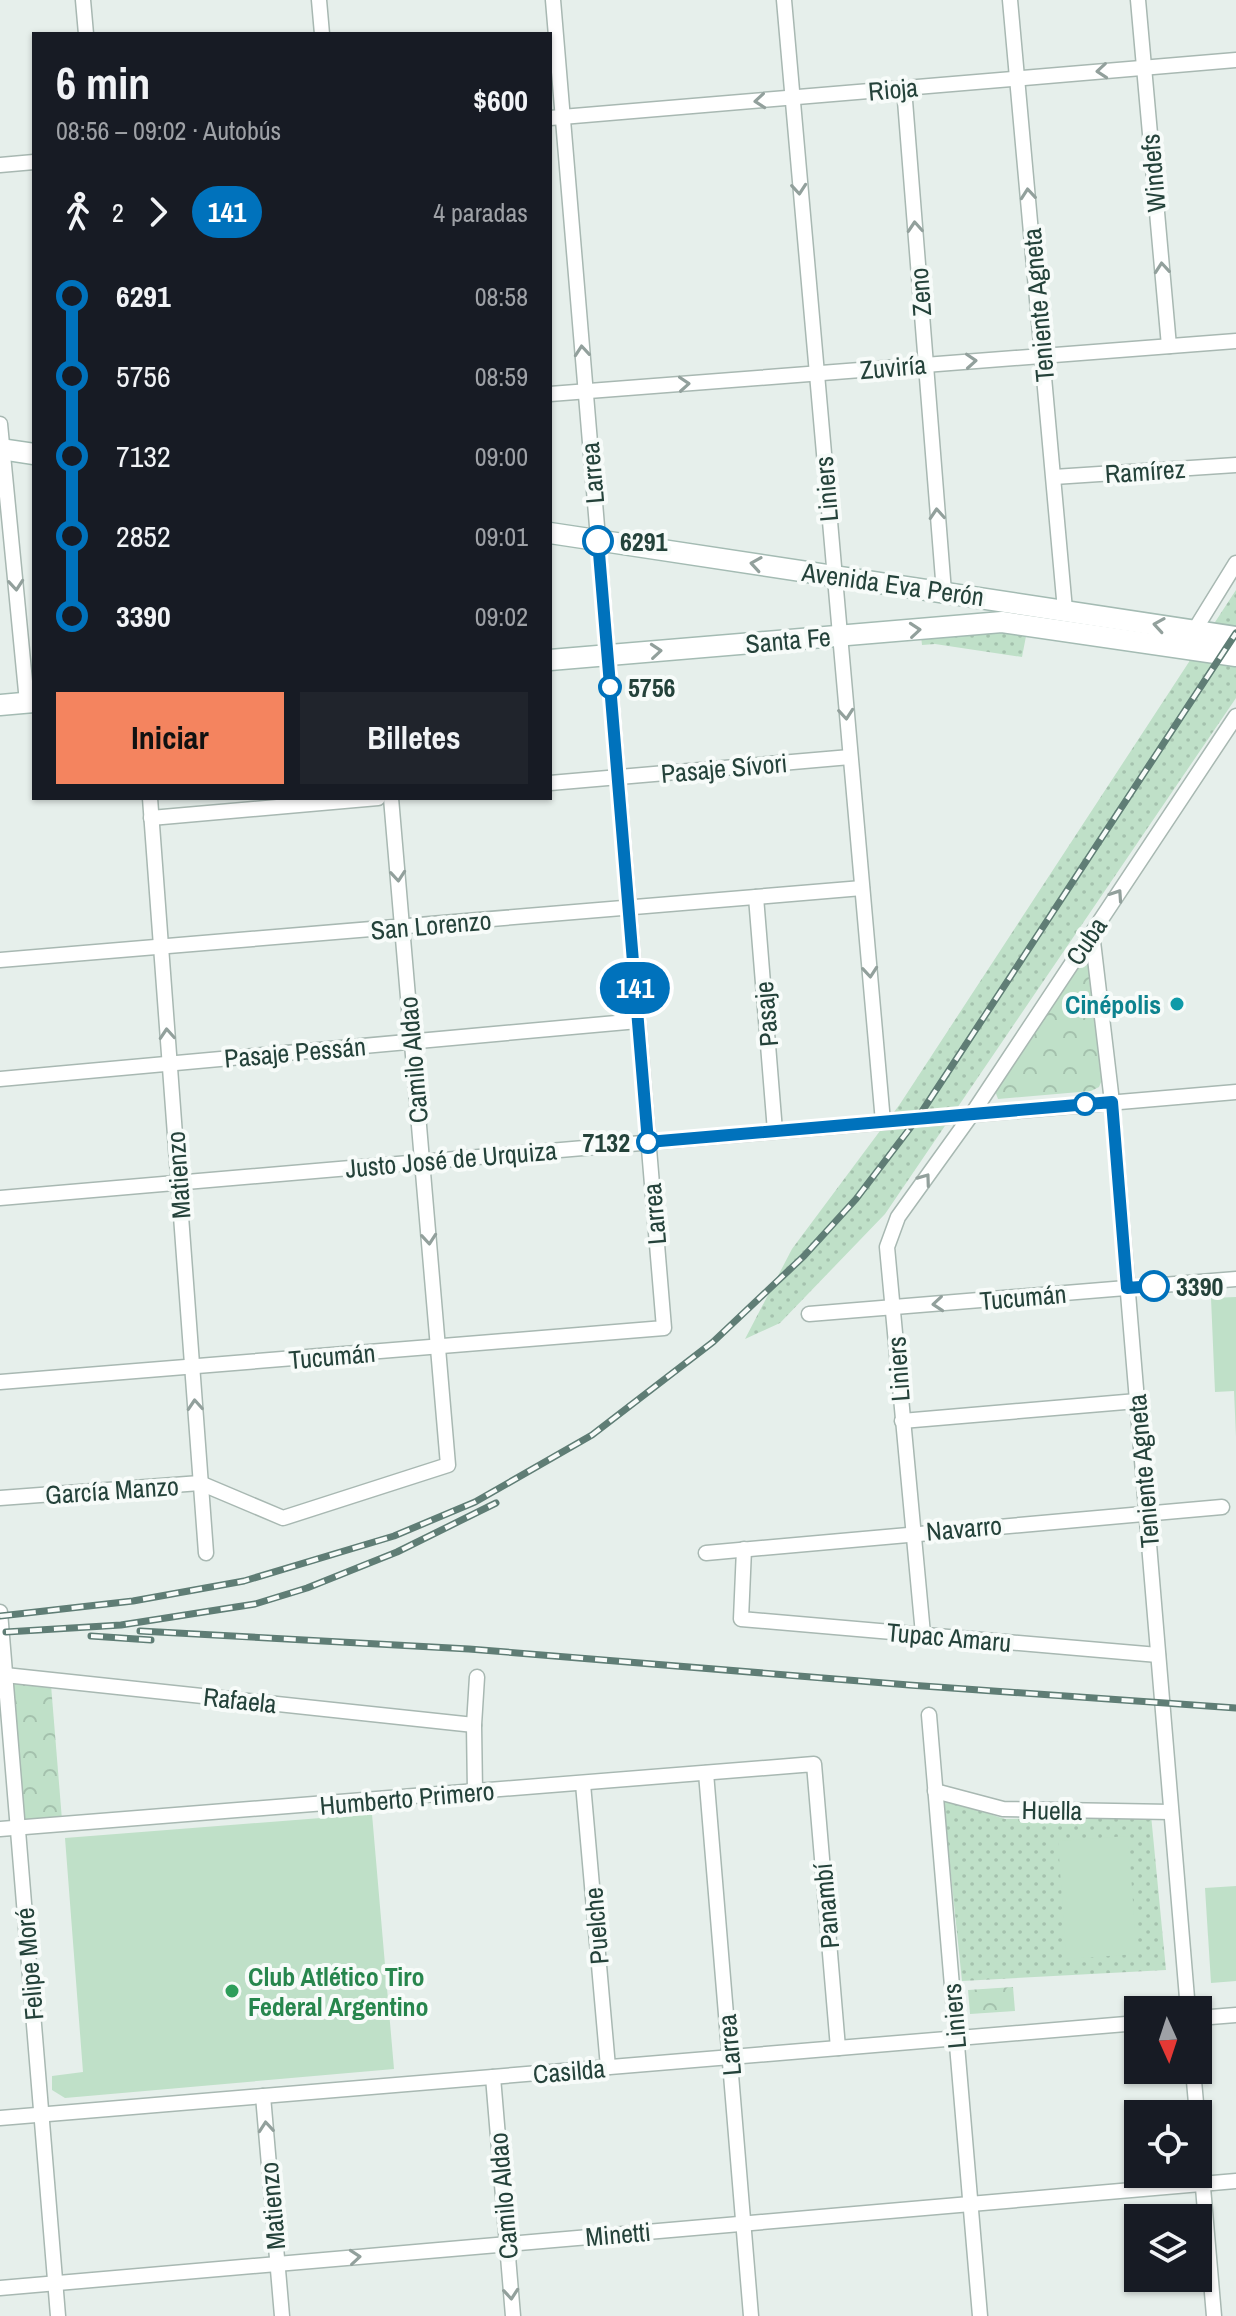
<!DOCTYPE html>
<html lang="es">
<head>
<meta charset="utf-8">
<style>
	:root { --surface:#171b24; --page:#20242c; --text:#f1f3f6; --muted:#9ea1a6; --accent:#f4845f }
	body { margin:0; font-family:"Archivo Narrow",sans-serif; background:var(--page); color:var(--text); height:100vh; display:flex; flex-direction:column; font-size:30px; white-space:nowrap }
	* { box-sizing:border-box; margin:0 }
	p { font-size:26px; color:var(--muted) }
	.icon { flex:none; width:44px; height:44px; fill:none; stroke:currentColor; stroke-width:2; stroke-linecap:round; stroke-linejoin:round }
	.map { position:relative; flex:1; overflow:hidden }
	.details { position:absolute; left:32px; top:32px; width:520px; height:768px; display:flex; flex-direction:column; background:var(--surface); border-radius:0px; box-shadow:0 2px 6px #0004 }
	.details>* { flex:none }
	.badge { padding:0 16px; border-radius:26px; font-size:28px; line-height:52px }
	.needle { width:52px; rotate:177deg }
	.fabs { position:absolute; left:1124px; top:1996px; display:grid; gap:16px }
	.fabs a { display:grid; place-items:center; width:88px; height:88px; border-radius:0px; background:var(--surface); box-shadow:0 2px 6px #0004; font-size:40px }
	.map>.badge { position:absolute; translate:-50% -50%; box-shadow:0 0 0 4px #fff }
	.legs { display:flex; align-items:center; gap:12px; height:88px; padding:0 24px; font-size:26px }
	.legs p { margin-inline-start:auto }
	.summary { display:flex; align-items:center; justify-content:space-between; height:136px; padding:0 24px }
	h1 { font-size:44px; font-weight:700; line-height:60px }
	.primary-button { display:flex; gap:16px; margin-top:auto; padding:16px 24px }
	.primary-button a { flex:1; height:92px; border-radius:0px; background:var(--accent); color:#111; font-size:32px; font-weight:700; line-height:92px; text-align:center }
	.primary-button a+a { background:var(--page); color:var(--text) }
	ul { padding:0 24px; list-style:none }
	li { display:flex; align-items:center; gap:28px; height:80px; font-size:30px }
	li i { display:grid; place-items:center; width:12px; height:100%; margin:0 10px; background:currentColor }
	li i::after { content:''; width:20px; height:20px; margin:-10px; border:6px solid; border-radius:50%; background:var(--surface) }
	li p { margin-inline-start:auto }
	li:first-child i { background:linear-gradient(#0000 50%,currentColor 0) }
	li:last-child i { background:linear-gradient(currentColor 50%,#0000 0) }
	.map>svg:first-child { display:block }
	.grass { fill:url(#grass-dots) }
	.park { fill:url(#park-crowns) }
	.pitch { fill:#bfe0c8 }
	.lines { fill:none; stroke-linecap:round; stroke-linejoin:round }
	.minor-casing { stroke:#a8b8b2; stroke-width:17 }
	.secondary-casing { stroke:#a4bbb3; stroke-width:23 }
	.minor { stroke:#fff; stroke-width:14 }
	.secondary { stroke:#fff; stroke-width:20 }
	.rail-casing { stroke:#5f7d75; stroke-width:7 }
	.rail { stroke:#f7fbf9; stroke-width:4; stroke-dasharray:12; stroke-linecap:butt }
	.oneway { stroke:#92a09c }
	.line-1-casing { stroke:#fff; stroke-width:18 }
	.line-1 { stroke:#0072bc; stroke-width:12 }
	.stop-1-dot { fill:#fff; stroke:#0072bc; stroke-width:4 }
	.culture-dot { fill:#0f9aa8; stroke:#f7fbf9; stroke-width:3 }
	.leisure-dot { fill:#2e9e5b; stroke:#f7fbf9; stroke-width:3 }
	.labels { text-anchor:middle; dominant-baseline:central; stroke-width:8; stroke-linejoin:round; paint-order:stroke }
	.street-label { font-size:26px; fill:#24423a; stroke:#f7fbf9 }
	.stop-label { font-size:26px; font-weight:bold; fill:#24423a; stroke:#f7fbf9; text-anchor:start }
	.culture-label { font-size:26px; font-weight:bold; fill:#0d838f; stroke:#f7fbf9; text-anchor:end }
	.leisure-label { font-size:26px; font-weight:bold; fill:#27864d; stroke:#f7fbf9; text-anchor:start }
</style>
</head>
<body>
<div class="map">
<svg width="1236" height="2316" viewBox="0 0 1236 2316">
	<defs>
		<pattern id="grass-dots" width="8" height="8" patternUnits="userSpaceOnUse" patternTransform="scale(2)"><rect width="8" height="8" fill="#bfe0c8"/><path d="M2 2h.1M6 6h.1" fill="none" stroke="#a4c1ad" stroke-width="1.8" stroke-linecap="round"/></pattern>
		<pattern id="park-crowns" width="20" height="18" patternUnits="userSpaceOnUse" patternTransform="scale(2)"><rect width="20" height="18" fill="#bfe0c8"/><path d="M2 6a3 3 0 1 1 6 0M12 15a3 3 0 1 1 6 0" fill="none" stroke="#a4c1ad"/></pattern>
	</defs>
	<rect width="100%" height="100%" fill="#e6efeb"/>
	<!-- grass -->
	<g class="grass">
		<polygon points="1236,590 1236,698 885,1214 780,1323 745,1339 792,1249 900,1104"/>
		<polygon points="1007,629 1027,631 1022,657 935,644 922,645 921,636"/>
		<polygon points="943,1799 1005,1819 1151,1815 1166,1970 962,1981"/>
	</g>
	<!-- park -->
	<g class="park">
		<polygon points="1084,955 1092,956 1103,1078 1099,1087 1091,1091 998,1099 995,1091"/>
		<polygon points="12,1682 51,1685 62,1820 23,1823"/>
		<polygon points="1013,1987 1015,2011 970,2014 968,1990"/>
	</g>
	<!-- pitch -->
	<g class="pitch">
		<polygon points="1236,1297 1236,1437 1234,1391 1215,1392 1211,1298"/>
		<polygon points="372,1814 394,2069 65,2098 52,2090 52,2076 83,2072 65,1838"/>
		<polygon points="1128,1836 1137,1954 1066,1959 1058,1841"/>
		<polygon points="1236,1886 1236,1981 1211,1983 1205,1888"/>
	</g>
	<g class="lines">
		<defs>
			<g id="minor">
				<polyline points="83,0 86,34"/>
				<polyline points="319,0 322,34"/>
				<polyline points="784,0 883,1122"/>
				<polyline points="1010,0 1065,610"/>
				<polyline points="1138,0 1169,346"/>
				<polyline points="904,88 944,592"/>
				<polyline points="550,118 1236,60"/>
				<polyline points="0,165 34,162"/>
				<polyline points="550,394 1236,341"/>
				<polyline points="0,424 27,702"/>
				<polyline points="1054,477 1236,465"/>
				<polyline points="1194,631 1236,563"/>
				<polyline points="550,783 850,757"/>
				<polyline points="150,798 206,1553"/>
				<polyline points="151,818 378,798"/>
				<polyline points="756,897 775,1131"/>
				<polyline points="1092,933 1112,1102 1188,2010"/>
				<polyline points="0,960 862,888"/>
				<polyline points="0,1079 638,1021"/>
				<polyline points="0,1198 1236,1092"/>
				<polyline points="809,1314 1236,1279"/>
				<polyline points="0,1382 664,1328 553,0"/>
				<polyline points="902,1421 1137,1401"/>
				<polyline points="0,1498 200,1483 283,1518 448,1465 391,798"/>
				<polyline points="744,1549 741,1619 1158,1655"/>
				<polyline points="706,1553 1222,1507"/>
				<polyline points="0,1612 58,2316"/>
				<polyline points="923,1634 887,1247 898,1217 972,1114 1236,716"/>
				<polyline points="5,1675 474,1725"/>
				<polyline points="929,1715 980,2316"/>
				<polyline points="706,1773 751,2316"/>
				<polyline points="583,1784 608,2067"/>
				<polyline points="935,1791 1003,1809 1171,1812"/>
				<polyline points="475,1792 474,1725 477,1677"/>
				<polyline points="0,1829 814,1764 838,2048"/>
				<polyline points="1198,2018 1236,2015"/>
				<polyline points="1193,2070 1197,2114"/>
				<polyline points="493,2077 513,2316"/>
				<polyline points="263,2096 282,2316"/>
				<polyline points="0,2118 1138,2023"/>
				<polyline points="1198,2129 1214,2316"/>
				<polyline points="0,2288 1236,2181"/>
			</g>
			<g id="secondary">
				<polyline points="0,449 34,454"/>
				<polyline points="550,533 1236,637"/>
				<polyline points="550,660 1002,622 1236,656"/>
				<polyline points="0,705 34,702"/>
			</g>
		</defs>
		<!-- minor casing -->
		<use href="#minor" class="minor-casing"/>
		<!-- secondary casing -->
		<use href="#secondary" class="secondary-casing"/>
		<!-- minor -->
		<use href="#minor" class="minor"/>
		<!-- secondary -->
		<use href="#secondary" class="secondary"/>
		<defs>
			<g id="rail">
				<polyline points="0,1616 133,1601 244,1581 394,1536 475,1502 592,1435 713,1342 804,1256 856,1199 917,1119 1236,633"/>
				<polyline points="140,1631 469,1649 909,1685 1236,1708"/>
				<polyline points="6,1632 121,1625 255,1604 307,1588 397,1552 496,1503"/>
				<polyline points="91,1636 151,1640"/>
			</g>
		</defs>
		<!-- rail casing -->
		<use href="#rail" class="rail-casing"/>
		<!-- rail -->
		<use href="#rail" class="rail"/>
	</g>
	<!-- one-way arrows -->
	<defs><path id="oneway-chevron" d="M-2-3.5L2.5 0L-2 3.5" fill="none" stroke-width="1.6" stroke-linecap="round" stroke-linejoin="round" transform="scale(2)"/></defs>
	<g class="oneway">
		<use href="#oneway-chevron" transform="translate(1102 71) rotate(175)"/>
		<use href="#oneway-chevron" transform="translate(760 101) rotate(175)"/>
		<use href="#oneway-chevron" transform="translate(799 189) rotate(85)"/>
		<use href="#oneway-chevron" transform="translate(1028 194) rotate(-95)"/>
		<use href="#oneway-chevron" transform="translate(915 227) rotate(-94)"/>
		<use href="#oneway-chevron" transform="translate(1162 268) rotate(-95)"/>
		<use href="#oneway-chevron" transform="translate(582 351) rotate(-95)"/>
		<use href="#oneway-chevron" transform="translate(971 361) rotate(-4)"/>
		<use href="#oneway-chevron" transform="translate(684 384) rotate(-4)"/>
		<use href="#oneway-chevron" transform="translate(937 514) rotate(-94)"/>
		<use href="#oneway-chevron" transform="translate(756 564) rotate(-171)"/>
		<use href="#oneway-chevron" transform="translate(16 585) rotate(85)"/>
		<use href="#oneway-chevron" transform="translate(1159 625) rotate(-171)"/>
		<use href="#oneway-chevron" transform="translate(915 630) rotate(-5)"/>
		<use href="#oneway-chevron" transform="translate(656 651) rotate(-5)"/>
		<use href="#oneway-chevron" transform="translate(846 714) rotate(85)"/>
		<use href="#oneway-chevron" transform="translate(398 876) rotate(85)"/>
		<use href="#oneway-chevron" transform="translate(1117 895) rotate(-56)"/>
		<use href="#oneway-chevron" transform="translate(870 972) rotate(85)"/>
		<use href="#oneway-chevron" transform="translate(167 1034) rotate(-94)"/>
		<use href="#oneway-chevron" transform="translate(925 1179) rotate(-54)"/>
		<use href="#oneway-chevron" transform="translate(429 1239) rotate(85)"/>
		<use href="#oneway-chevron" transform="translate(938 1304) rotate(175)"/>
		<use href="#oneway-chevron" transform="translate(195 1405) rotate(-94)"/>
		<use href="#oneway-chevron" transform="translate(266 2127) rotate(-95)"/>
		<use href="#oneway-chevron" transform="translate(355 2257) rotate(-5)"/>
		<use href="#oneway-chevron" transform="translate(511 2294) rotate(85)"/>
	</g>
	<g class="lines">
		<defs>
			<polyline id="line-1" points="598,541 648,1142 1112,1102 1127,1288 1154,1286"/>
		</defs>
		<!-- line-1 casing -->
		<use href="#line-1" class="line-1-casing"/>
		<!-- line-1 -->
		<use href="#line-1" class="line-1"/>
	</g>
	<!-- markers -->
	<g class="stop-1-dot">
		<circle cx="598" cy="541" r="14"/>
		<circle cx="610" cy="687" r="10"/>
		<circle cx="1085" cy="1104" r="10"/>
		<circle cx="648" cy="1142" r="10"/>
		<circle cx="1154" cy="1286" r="14"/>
	</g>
	<circle class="culture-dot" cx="1177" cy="1004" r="8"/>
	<circle class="leisure-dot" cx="232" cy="1991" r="8"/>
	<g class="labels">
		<!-- street labels -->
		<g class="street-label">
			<text transform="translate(893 89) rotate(-5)">Rioja</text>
			<text transform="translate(1153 173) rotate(-95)">Windefs</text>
			<text transform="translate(920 292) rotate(-94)">Zeno</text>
			<text transform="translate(1038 305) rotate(-95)">Teniente Agneta</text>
			<text transform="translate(893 367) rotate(-5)">Zuviría</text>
			<text transform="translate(1145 471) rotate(-4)">Ramírez</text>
			<text transform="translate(592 473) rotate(-95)">Larrea</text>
			<text transform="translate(826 489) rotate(-95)">Liniers</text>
			<text transform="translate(893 584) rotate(8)">Avenida Eva Perón</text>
			<text transform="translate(788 640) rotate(-5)">Santa Fe</text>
			<text transform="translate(724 768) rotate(-5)">Pasaje Sívori</text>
			<text transform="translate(431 925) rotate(-5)">San Lorenzo</text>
			<text transform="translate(1086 941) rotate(-56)">Cuba</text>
			<text transform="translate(766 1014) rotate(-95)">Pasaje</text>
			<text transform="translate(295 1052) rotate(-5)">Pasaje Pessán</text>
			<text transform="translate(413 1060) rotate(-95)">Camilo Aldao</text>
			<text transform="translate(451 1159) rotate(-5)">Justo José de Urquiza</text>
			<text transform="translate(178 1175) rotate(-94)">Matienzo</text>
			<text transform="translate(654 1214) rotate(-95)">Larrea</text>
			<text transform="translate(1023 1297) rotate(-5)">Tucumán</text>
			<text transform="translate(332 1356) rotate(-5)">Tucumán</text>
			<text transform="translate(898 1369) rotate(-94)">Liniers</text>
			<text transform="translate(1143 1471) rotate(-95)">Teniente Agneta</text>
			<text transform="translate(112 1490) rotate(-4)">García Manzo</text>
			<text transform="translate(964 1528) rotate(-5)">Navarro</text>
			<text transform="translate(949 1637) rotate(5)">Tupac Amaru</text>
			<text transform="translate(240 1700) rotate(6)">Rafaela</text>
			<text transform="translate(407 1798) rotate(-5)">Humberto Primero</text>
			<text transform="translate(1052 1810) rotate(1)">Huella</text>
			<text transform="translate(826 1906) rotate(-95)">Panambí</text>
			<text transform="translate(596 1926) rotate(-95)">Puelche</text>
			<text transform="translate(29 1964) rotate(-95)">Felipe Moré</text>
			<text transform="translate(954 2016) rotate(-95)">Liniers</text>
			<text transform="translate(729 2045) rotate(-95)">Larrea</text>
			<text transform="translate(569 2071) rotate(-5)">Casilda</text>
			<text transform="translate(503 2196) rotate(-95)">Camilo Aldao</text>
			<text transform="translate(272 2206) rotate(-95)">Matienzo</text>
			<text transform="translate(618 2234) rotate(-5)">Minetti</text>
		</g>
		<!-- stop labels -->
		<g class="stop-label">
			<text x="620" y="541">6291</text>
			<text x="628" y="687">5756</text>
			<text x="630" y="1142" text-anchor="end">7132</text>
			<text x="1176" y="1286">3390</text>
		</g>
		<!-- culture labels -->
		<g class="culture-label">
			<text x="1161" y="1004">Cinépolis</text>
		</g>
		<!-- leisure labels -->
		<g class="leisure-label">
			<text x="248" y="1976">Club Atlético Tiro<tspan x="248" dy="30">Federal Argentino</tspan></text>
		</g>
	</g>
</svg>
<div class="fabs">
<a><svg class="needle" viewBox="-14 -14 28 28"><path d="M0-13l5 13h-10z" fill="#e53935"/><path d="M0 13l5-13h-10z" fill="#9ea1a6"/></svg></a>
<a><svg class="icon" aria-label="locate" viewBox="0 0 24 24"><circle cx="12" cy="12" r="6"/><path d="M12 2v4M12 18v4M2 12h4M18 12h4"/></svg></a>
<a><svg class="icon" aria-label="layers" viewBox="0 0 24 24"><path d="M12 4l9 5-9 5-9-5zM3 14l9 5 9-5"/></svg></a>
</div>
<b class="badge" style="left:635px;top:988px;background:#0072bc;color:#fff">141</b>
<section class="details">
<div class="summary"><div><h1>6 min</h1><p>08:56 – 09:02 · Autobús</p></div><b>$600</b></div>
<div class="legs"><svg class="icon" aria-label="walk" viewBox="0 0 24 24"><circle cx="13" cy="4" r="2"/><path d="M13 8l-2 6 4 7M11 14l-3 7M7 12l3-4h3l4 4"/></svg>2<svg class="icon" aria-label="forward" viewBox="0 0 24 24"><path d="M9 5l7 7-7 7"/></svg><b class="badge" style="background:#0072bc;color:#fff">141</b><p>4 paradas</p></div>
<ul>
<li><i style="color:#0072bc"></i><b>6291</b><p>08:58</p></li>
<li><i style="color:#0072bc"></i><span>5756</span><p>08:59</p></li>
<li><i style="color:#0072bc"></i><span>7132</span><p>09:00</p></li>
<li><i style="color:#0072bc"></i><span>2852</span><p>09:01</p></li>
<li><i style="color:#0072bc"></i><b>3390</b><p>09:02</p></li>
</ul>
<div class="primary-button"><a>Iniciar</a><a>Billetes</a></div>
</section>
</div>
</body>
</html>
